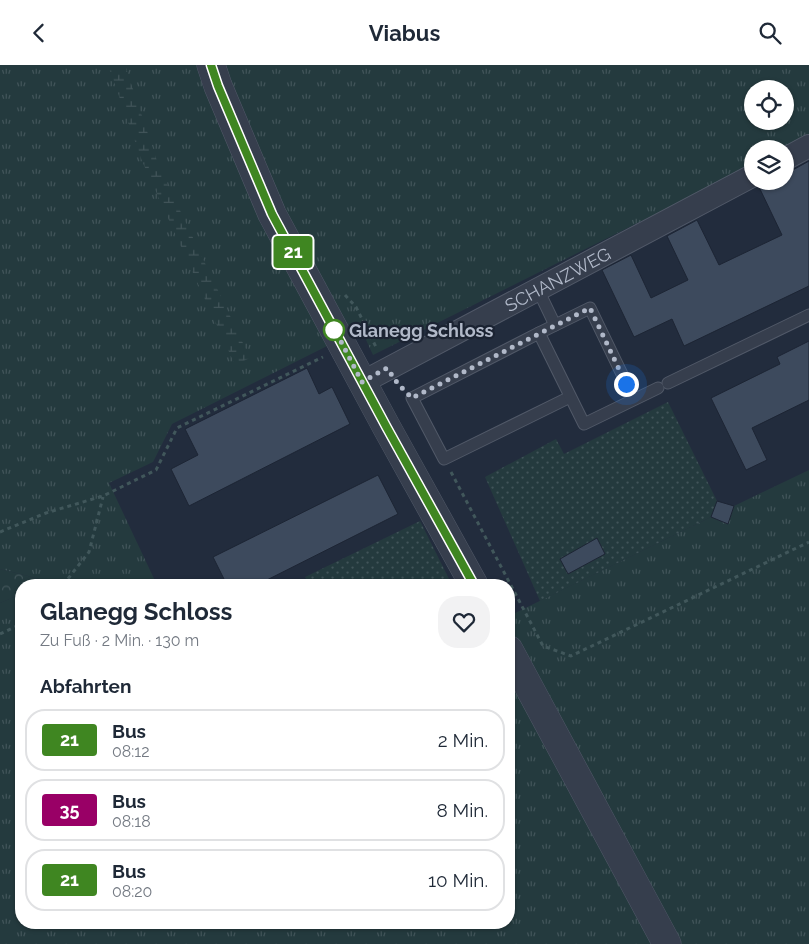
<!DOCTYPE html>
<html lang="de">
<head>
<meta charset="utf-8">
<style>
	:root { --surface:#fff; --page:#f2f2f3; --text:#1f2937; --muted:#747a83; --line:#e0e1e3 }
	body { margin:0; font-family:Raleway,sans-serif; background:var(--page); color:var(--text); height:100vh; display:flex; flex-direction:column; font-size:19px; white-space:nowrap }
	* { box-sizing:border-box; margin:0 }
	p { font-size:16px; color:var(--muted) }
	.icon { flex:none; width:28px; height:28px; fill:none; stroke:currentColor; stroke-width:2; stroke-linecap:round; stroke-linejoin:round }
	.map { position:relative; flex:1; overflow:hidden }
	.panel { position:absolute; left:15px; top:514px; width:500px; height:350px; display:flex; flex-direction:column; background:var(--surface); border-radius:20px; box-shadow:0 1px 4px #0004 }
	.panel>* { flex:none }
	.badge { padding:0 10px; border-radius:4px; font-size:18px; line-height:32px }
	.controls { position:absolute; left:744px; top:15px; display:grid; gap:10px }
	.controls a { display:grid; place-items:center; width:50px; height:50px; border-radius:50%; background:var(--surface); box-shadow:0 1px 4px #0004; font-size:25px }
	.you { position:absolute; width:25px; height:25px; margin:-12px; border:4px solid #fff; border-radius:50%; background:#1a73e8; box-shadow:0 0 0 8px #1a73e833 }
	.map>.badge { position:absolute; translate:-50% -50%; box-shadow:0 0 0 2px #fff }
	h2 { padding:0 25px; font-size:19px; line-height:45px }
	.round { display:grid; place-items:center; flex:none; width:52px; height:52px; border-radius:20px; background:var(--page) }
	.head { display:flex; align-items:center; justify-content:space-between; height:85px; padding:0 25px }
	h1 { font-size:24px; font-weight:700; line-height:38px }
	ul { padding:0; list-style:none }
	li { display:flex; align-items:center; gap:15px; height:62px; margin:0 10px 8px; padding:0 15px; border:2px solid var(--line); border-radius:20px }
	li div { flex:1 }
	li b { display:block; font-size:19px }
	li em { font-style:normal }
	li .badge { min-width:55px; font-weight:700; text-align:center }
	header { display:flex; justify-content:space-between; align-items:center; height:65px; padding:0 25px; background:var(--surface); font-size:22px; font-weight:700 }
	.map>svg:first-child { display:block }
	.grass { fill:url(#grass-tufts); fill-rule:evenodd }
	.forest { fill:url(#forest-crowns) }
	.wetland { fill:url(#wetland-marsh) }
	.garden { fill:url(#garden-dots) }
	.building { fill:#3d4a5d; stroke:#1d2534 }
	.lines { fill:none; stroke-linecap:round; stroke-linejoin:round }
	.service-casing { stroke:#515968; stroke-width:13 }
	.minor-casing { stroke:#515968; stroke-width:24 }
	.tertiary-casing { stroke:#515968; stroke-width:29 }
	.path { stroke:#41575b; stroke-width:3; stroke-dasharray:4 4; stroke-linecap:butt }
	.service { stroke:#363e4d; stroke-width:11 }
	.minor { stroke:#363e4d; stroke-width:22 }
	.tertiary { stroke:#363e4d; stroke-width:28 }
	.line-casing { stroke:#fff; stroke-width:11 }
	.line { stroke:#3f8621; stroke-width:8 }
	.walk { stroke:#b1b9c9; stroke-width:5; stroke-dasharray:0 9 }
	.stop-dot { fill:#fff; stroke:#3f8621; stroke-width:2.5 }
	.labels { text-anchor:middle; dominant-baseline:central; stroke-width:4.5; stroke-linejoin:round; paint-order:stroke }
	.street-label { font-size:18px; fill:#b1b9c9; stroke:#1b2332 }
	.stop-label { font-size:18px; font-weight:bold; fill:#b1b9c9; stroke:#1b2332; text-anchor:start }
</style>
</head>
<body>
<header><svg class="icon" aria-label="back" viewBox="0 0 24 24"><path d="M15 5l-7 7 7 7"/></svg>Viabus<svg class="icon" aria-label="search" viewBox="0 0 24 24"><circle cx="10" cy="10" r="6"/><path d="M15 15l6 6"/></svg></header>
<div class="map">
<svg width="809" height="879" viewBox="0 0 809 879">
	<defs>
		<pattern id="grass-tufts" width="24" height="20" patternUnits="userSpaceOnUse" patternTransform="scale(1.25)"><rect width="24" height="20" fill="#243a3e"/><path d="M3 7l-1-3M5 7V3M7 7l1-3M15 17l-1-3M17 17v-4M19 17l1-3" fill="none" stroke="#415459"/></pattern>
		<pattern id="forest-crowns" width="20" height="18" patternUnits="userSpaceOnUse" patternTransform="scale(1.25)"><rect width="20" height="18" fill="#243a3e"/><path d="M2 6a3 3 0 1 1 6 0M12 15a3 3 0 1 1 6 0" fill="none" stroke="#415459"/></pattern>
		<pattern id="wetland-marsh" width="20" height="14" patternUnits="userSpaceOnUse" patternTransform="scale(1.25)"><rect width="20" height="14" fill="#243a3e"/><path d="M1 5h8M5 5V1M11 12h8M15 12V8" fill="none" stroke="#415459"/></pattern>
		<pattern id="garden-dots" width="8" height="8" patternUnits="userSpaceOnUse" patternTransform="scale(1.25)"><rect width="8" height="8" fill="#243a3e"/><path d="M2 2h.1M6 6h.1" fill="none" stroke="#415459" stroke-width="1.8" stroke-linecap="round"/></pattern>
	</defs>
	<rect width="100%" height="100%" fill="#222c3d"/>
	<!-- grass -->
	<g class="grass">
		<path d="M0,0h809v73l-24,11h-33v17l-379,189 -12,-26 -189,95 -19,38 -44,21 48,102h-117l8,-4 -48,-12zM752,24h33v32h-33z"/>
		<polygon points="809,405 809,879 0,879 0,538 21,529 21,858 509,858 509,551 711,452 728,458 734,441"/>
	</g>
	<!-- forest -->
	<polygon class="forest" points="0,504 48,516 40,520 21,520 21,529 0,538"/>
	<!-- wetland -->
	<polygon class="wetland" points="108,0 125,0 158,99 250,293 235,300 142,96"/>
	<!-- garden -->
	<g class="garden">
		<polygon points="668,337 717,436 711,452 540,536 485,412 556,374 564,389"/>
		<polygon points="420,456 452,520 309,520 305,512"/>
	</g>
	<!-- building -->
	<g class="building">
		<polygon points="809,96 809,221 684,281 672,254 634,272 602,205 631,190 651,233 688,215 667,171 697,155 719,200 782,170 759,122 764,116 785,116 785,107 791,106"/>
		<polygon points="809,276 809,335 752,363 767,395 746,405 711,333 780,299 777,292"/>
		<polygon points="307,303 319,329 332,322 350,359 189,441 171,404 198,390 185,364"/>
		<polygon points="378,410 398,449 257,520 227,520 213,492"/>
		<polygon points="717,436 734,441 728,459 711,452"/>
		<polygon points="597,473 605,489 568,509 560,494"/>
	</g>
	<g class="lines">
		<defs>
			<g id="service">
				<polyline points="542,233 555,260"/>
				<polyline points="539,268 412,333 444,394 570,332"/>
				<polyline points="668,318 809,250"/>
				<polyline points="634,334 590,243 539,268 584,359 658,323"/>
			</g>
			<g id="minor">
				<polyline points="785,94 809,81"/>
				<path id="s1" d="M363,317l389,-206"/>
			</g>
			<g id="tertiary">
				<polyline points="211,0 218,21 272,149 387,363 474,520"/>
				<polyline points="509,585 667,879"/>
			</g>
		</defs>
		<!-- service casing -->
		<use href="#service" class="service-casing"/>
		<!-- minor casing -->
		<use href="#minor" class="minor-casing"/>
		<!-- tertiary casing -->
		<use href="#tertiary" class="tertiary-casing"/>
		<!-- path -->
		<g class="path">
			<polyline points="345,230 356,242 377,284"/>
			<polyline points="451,407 543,581 571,591 809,477"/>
			<polyline points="0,467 46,448 103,431 156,405 177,363 323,292"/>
			<polyline points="63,520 89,487 103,432"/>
			<polyline points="0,569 21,559"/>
		</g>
		<!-- service -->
		<use href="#service" class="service"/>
		<!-- minor -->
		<use href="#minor" class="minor"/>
		<!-- tertiary -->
		<use href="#tertiary" class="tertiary"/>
	</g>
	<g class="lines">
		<defs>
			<polyline id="line" points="211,0 218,21 272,149 387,363 474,520"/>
		</defs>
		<!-- line casing -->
		<use href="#line" class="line-casing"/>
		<!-- line -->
		<use href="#line" class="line"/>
		<!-- walk -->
		<polyline class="walk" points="334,265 334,263 362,317 387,303 398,319 412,333 590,243 626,319"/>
	</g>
	<!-- markers -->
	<circle class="stop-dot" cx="334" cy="265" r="10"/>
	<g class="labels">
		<!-- street labels -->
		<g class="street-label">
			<text stroke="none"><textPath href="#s1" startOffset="220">SCHANZWEG</textPath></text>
		</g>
		<!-- stop labels -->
		<g class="stop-label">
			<text x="349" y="265">Glanegg Schloss</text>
		</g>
	</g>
</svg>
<div class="controls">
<a><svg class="icon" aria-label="locate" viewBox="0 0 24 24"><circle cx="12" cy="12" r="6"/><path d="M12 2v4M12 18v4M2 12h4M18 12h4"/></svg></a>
<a><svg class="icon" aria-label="layers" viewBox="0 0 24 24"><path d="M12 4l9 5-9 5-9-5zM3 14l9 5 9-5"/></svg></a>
</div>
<div class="you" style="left:626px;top:319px"></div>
<b class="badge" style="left:293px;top:187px;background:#3f8621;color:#fff">21</b>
<section class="panel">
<div class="head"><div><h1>Glanegg Schloss</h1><p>Zu Fuß · 2 Min. · 130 m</p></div><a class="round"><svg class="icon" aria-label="heart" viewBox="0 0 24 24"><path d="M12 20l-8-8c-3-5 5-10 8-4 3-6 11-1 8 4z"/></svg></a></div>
<h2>Abfahrten</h2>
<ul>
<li><span class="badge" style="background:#3f8621;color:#fff">21</span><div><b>Bus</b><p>08:12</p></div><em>2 Min.</em></li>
<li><span class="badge" style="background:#906;color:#fff">35</span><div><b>Bus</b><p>08:18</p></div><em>8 Min.</em></li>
<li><span class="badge" style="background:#3f8621;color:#fff">21</span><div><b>Bus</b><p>08:20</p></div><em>10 Min.</em></li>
</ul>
</section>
</div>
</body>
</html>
